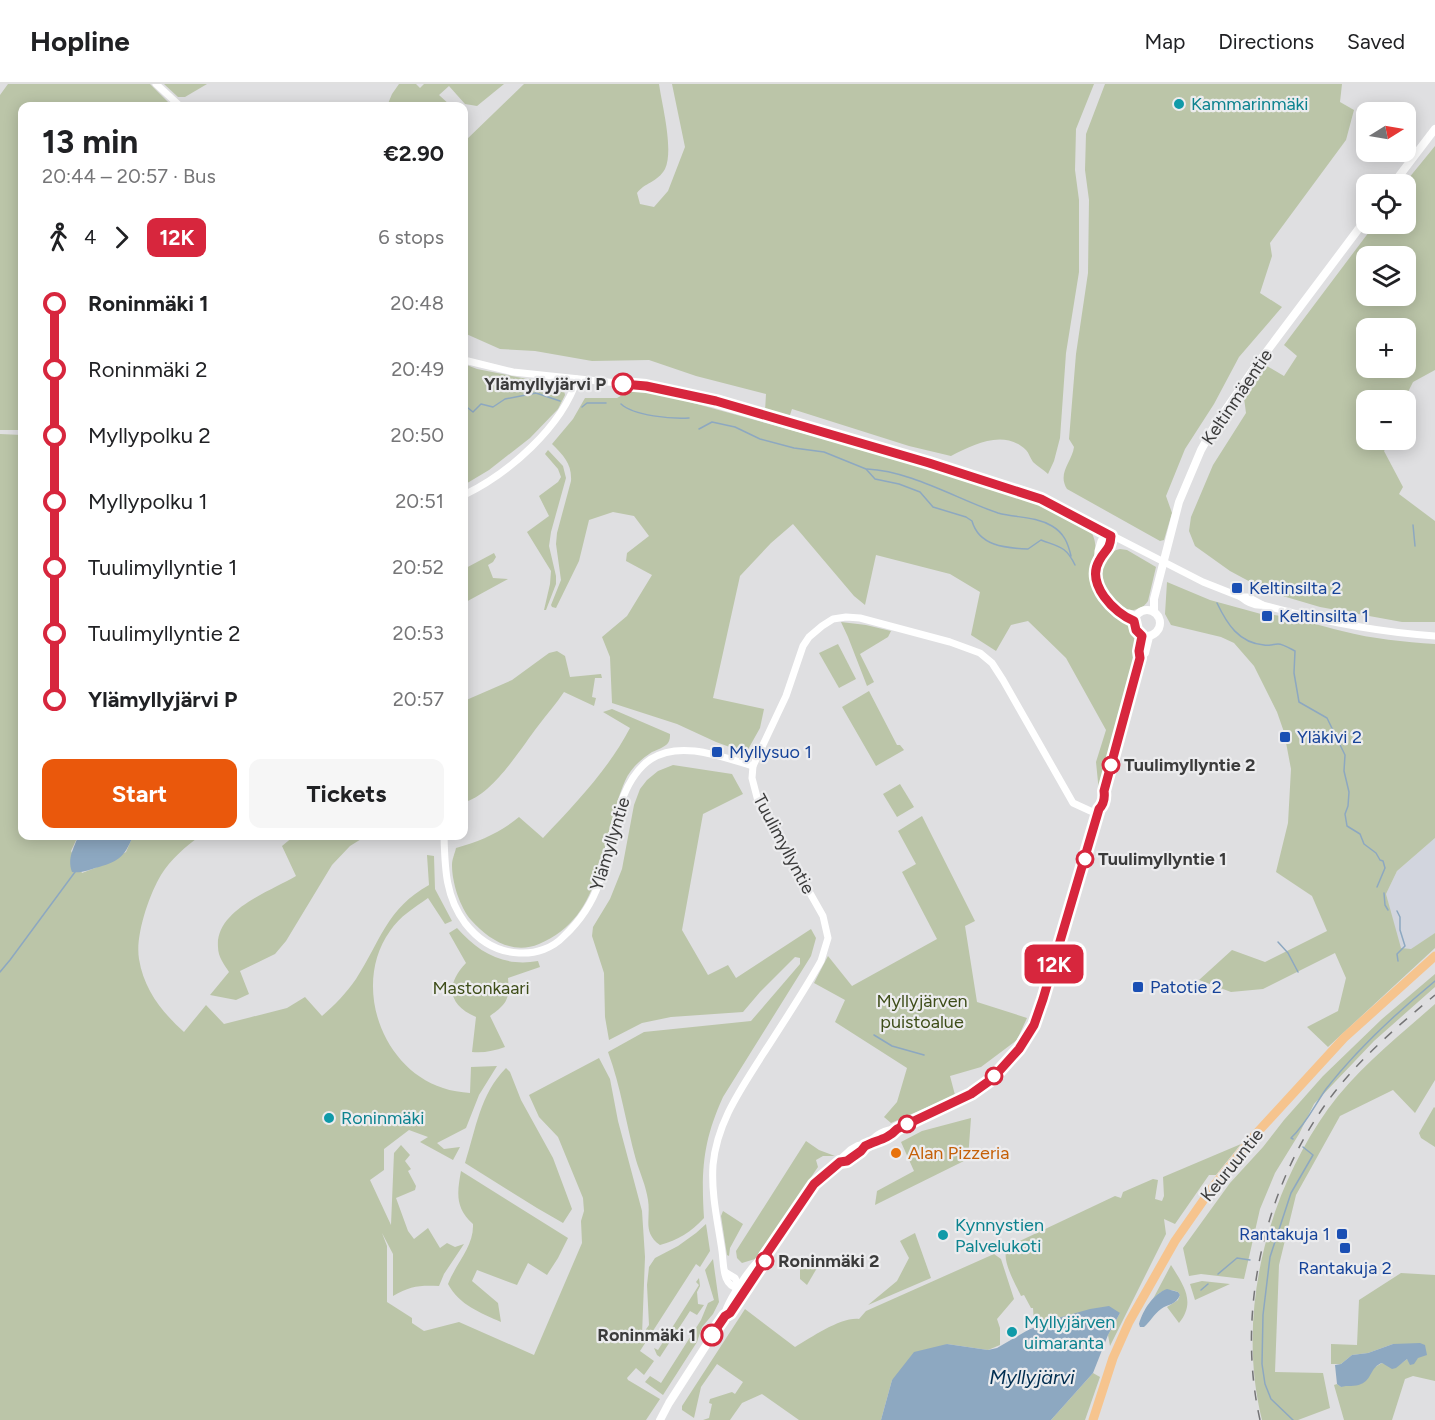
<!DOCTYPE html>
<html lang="en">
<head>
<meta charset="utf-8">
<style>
	:root { --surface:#fff; --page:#f6f6f6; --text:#202124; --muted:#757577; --line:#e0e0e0; --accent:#ea580c }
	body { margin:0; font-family:Figtree,sans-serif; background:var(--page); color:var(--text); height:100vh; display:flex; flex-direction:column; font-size:22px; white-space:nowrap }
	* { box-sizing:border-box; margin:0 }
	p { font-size:20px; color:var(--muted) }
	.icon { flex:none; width:33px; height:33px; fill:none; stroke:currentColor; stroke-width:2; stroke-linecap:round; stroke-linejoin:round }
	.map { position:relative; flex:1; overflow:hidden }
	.sheet { position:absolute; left:18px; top:18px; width:450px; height:738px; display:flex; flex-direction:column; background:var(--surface); border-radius:12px; box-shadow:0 3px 15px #0003 }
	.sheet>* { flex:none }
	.badge { padding:0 12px; border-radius:9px; font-size:21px; line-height:39px }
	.needle { width:39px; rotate:79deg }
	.buttons { position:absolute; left:1356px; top:18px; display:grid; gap:12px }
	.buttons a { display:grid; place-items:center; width:60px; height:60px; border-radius:12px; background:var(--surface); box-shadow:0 3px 15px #0003; font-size:30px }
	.map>.badge { position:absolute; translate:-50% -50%; box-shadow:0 0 0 3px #fff }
	.legs { display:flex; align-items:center; gap:9px; height:66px; padding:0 24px; font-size:20px }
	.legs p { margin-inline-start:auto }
	.headline { display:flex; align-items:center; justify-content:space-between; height:102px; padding:0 24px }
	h1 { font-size:33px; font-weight:700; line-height:45px }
	.cta { display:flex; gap:12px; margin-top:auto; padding:12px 24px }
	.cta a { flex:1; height:69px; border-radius:12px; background:var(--accent); color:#fff; font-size:24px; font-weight:700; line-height:69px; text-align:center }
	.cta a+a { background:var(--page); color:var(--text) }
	ul { padding:0 24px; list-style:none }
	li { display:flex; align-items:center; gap:21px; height:66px; font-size:22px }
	li i { display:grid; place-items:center; width:9px; height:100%; margin:0 8px; background:currentColor }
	li i::after { content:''; width:15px; height:15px; margin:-8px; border:4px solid; border-radius:50%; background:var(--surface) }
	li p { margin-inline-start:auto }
	li:first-child i { background:linear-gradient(#0000 50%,currentColor 0) }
	li:last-child i { background:linear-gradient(currentColor 50%,#0000 0) }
	header { display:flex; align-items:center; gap:36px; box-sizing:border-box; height:84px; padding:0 30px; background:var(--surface); border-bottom:2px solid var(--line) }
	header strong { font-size:28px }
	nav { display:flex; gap:33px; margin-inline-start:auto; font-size:21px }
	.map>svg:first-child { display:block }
	.built { fill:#d2d5de }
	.green { fill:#bbc5a8; fill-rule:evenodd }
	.water { fill:#8da8c1 }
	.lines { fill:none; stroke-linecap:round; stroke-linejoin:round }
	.stream { stroke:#8da8c1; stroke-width:1.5 }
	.tertiary { stroke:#fff; stroke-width:7 }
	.secondary { stroke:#fff; stroke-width:8 }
	.trunk { stroke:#f6c48e; stroke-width:9 }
	.rail { stroke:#757576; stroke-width:1.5; stroke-dasharray:10 10; stroke-linecap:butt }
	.line-1-casing { stroke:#fff; stroke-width:14 }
	.line-1 { stroke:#d7263d; stroke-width:9 }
	.culture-dot { fill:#0f9aa8; stroke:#ececee; stroke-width:2 }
	.stop-1-dot { fill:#fff; stroke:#d7263d; stroke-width:3 }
	.transit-dot { fill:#1a4fb4; stroke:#ececee; stroke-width:2 }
	.food-dot { fill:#e8710a; stroke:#ececee; stroke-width:2 }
	.labels { text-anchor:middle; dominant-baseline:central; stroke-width:4.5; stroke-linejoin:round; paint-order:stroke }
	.culture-label { font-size:18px; fill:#0d838f; stroke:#ececee; text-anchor:start }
	.stop-label { font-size:18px; font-weight:bold; fill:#3b3b3b; stroke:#ececee; text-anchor:start }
	.street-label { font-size:18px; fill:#3b3b3b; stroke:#ececee }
	.transit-label { font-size:18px; fill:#164399; stroke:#ececee; text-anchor:start }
	.park-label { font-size:18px; fill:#3e4d19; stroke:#ececee }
	.food-label { font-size:18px; fill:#c56008; stroke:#ececee; text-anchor:start }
	.water-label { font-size:20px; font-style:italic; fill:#012e51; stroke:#ececee }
</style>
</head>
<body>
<header>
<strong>Hopline</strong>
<nav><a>Map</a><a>Directions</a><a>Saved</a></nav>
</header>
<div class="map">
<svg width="1435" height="1336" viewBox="0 0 1435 1336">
	<rect width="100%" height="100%" fill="#dfdfe1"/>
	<!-- built -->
	<polygon class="built" points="1435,754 1435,849 1411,866 1400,864 1386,810 1397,787"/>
	<!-- green -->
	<g class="green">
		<polygon points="8,0 150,0 172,22 22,22 22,346 0,346 0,11"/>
		<polygon points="164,0 207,0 185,13 178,13"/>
		<polygon points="399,0 416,0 420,4 424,0 504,0 477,22 465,20 449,2 439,11 451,22 387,22 392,10"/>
		<path d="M524,0h135c3,21 15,66 6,85 -7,13 -21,14 -28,24l3,11 14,3 14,-16 17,-44 -13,-63h422l-18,45 -1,41 4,30v72l-13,81 -6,85 -6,23 -6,13c-4,-4 -11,-8 -15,-12 -3,-4 -4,-9 -7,-12 -22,-21 -52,-6 -75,6l-42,-10 -117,-37 -3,9 -24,-7 1,-17 -70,-18 -47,-16 -57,1 -57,-10 -35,-2 -36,-16v-191z"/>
		<path d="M1105,0h237l-2,18 14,8 -8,30 -76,103 2,13 -12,37 22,14 -43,50 -25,47 -29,45 -19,47 6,17 -8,27 -4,1 -93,-52c-10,-16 5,-27 7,-42l-5,-8 7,-85 12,-81 1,-73 -4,-30 1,-36z"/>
		<path d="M1435,62v224l-22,12 -9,18h-38v40h26l-8,11 19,36 -4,7 36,27v101h-33l-82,-15 -51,-15 -39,-21 -35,-25 -6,-15 2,-14 22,-52 33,-52 -2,-15 23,-32 17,10 13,-20 -13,-11 91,-121h31l-2,-40zM1406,172v40h-40v-40zM1406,244v40h-40v-40z"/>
		<polygon points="464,280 477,285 563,302 565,311 558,325 530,354 489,386 464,401"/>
		<path d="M646,306l283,78 110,34 51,28c13,19 -2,41 5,59 8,21 39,31 42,48 1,4 0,10 0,14l-38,141 -3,-30 10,-32 -40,-72 -38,-37 -17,4 -15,26 -25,-16 9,-43 -30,-18 -74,-19 -11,50 -11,-9 -61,-72 -22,19 -31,33 -27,122 51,11 -4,19 -14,25 -30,-11 -39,-18 -65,-21 -2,-46 -8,-20 25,-21 25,-41 -26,-14 1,-8 22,-17 -15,-20 -21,-4 -24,8 -10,41 -23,47 -4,-1 -1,-2 10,-25 -5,-36 1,-11 14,-52c1,-17 -7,-25 -19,-37l21,-25 12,-21h32l11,-6z"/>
		<path d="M0,350l22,1v401h56l-7,15 11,22 13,-5 31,-16 7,-16h67c-14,10 -30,24 -39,39 -12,20 -26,61 -22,84 5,31 23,53 45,73l22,-27 18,19 63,-16 18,-11 17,19c13,-11 24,-23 34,-37 24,-37 31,-71 73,-94l-2,-30 7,1 1,33 17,32 -7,3 -17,-26c-14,10 -28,18 -38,33 -38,53 -9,137 53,157 8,3 18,4 27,5l1,-26 26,-1 -18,29 -13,33 -29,15 7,6 16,-2 -7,13 -33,-18 8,-5 -19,-7 -25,19v21l-14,10 21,45 3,-72 7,-8 9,10 -5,6 6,8 -3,2 8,15 -1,4 -19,8 12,33 6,8 14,-11 12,20 7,-5 8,4 9,-3 -20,30 -5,12c-19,-1 -29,0 -46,10v-42l-11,-21 5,13v56l25,16v5l12,8 35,-9 75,33 48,-112 -1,-22 3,-10 -1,-13 -25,-61 -19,-20 -10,-22 70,-37 11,21 8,42 24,90 3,46 -3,78 7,-10 -2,-40 2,-18 6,-9 23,-12 18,-13 10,-9 4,27 -10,16 -4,-3 -56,87 14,10 -10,14 -8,-7 -9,10 1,2 32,19 -14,21h-646z"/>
		<polygon points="548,366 563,382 566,394 551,448 549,462 556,492 556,500 546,526 544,526 550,500 551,487 527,448 549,432 539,412 558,398 561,393 558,385 545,370"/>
		<path d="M1120,465l7,1 29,17 -8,34c-7,11 -19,10 -29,7 -17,-16 -32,-51 1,-59z"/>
		<polygon points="494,469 496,473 493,478 488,481 493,494 508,495 464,519 464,485"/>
		<path d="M1167,498l43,18 62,17 2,-2c24,3 46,11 68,16 31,8 62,11 93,13v194l-38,33 -11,23 15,54 10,1 24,-16v15l-107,99 -21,-20 31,-16 8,-33 -11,-25 -72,36 -32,3 -32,-12 33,-30 33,12 62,-31 -15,-35 -36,-24 12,-49 3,-54 -7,-37 -7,-20 -23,-46 -20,-23 -13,-6 -50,-12 -6,-11z"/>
		<polygon points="841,538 866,541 891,547 888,553 860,570 874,598 867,602 848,553"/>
		<polygon points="838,560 856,595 839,604 819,569"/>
		<path d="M557,567l8,5 5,21 31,-3 1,4h-7l-3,19 4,1 -2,8 -30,-14c-8,12 -17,22 -26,34 -17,22 -46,70 -74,76v-101l48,-21 37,-27z"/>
		<polygon points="869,607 897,661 900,661 904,666 876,682 842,623"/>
		<path d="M612,625l58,25c0,3 0,6 -2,9 -3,4 -11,7 -16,9 -11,7 -22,17 -27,29 -25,57 -19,136 -86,163 -26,11 -50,-4 -68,-24 -11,-13 -19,-37 -19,-55 0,-6 3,-12 4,-17 24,-7 44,-15 63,-31l24,21c32,-34 65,-68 87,-110l-27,-16z"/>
		<path d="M673,681l59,9 11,20 -40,20 -21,116 26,45 20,-10 8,13 75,-49 5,9 -5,18 -88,141c-20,44 -22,73 -19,121 -13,14 -26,22 -44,27 -18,-13 -9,-26 -12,-45 -2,-14 -8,-27 -12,-40 -10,-36 -15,-73 -28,-108l36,-20 107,-11 49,-57v-6l-5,-1 -35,35 -17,20 -72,5 -29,6 -33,17 -4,-23 -1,-44 -12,-37 1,-9 17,-28 12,-30 12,-64 6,-16 7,-9 11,-9z"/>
		<polygon points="900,700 914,723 897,733 883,710"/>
		<polygon points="922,732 975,837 965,842 977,918 1027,934 1017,956 981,983 950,992 955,1011 891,1039 884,1033 897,1018 907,984 835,938 845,916 814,899 828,872 852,902 937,855 902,788 916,780 898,747"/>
		<path d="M294,752h72l-16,10 -18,19 -46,76 -11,13 -35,17 9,23 -13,6 -26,-5 19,-23c-5,-8 -11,-15 -11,-25 -3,-37 53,-56 78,-71l-14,-30z"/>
		<path d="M457,844c22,25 47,39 81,33l2,6 -32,11c2,21 -1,26 -18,38l15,31c-11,4 -21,6 -33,5l4,-35c-28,-12 -31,-32 -10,-54l-17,-30z"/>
		<polygon points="1435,890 1435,903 1374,957 1314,1020 1299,1050 1275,1089 1260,1125 1244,1195 1201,1190 1189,1192 1183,1164 1230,1099 1263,1063 1284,1036 1323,992 1382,935"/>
		<path d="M1435,920v76l-20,33 -22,-23 -53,26 -44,79 -17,70 -4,107 48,1 7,35 -32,12h-36c-26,-105 4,-224 66,-311 30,-41 70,-72 107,-105z"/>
		<path d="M506,984l4,4 11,28 32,58 19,51 -9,14 -26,-15 -72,-45c11,-34 15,-69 41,-95z"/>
		<polygon points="1434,1023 1435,1024 1435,1063 1421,1054 1419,1049"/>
		<polygon points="971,1034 968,1075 875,1121 877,1107 914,1087 901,1058 922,1047"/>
		<polygon points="806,1057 819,1066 835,1072 823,1072 816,1076 818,1083 755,1175 742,1179 737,1174 736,1167"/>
		<path d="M1241,1060l-25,31h-7l-34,49 -11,-5 2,15 -56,112 -2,-11 12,-22 -62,5 -17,7 -7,-3 -1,-14h-2l-7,-13 -3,1c-6,-13 -20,-36 -14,-49l108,-51 6,2 2,-6 30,-13 5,1 -3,19 7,2 2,-5 -1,-19z"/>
		<path d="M461,1087l107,67 -10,20 -11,17 -19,-12 -11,22 -40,-15 -5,11 26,22 3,19c-20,-9 -42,-17 -53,-38 8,-21 26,-37 25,-60 -18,-16 -16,-31 -12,-53z"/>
		<polygon points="723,1127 743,1140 730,1164 729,1172 727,1171 721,1132"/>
		<polygon points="915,1149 931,1194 868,1221 897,1197 909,1174 900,1157"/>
		<path d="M994,1170l7,5 13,40 -17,20 3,9v17l-12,5 -41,-6 -55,36 -11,40h-82l-37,-26 -20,9 -12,17h-27l6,-2 3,-14 -3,-1 1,-4 22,-7 3,2 8,-12 -26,-18 -16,23 -7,31 -12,-8v-4l63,-97 50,38c17,-10 46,-30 64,-28l7,-8z"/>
		<polygon points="713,1175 719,1218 713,1230 702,1243 697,1258 663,1311 645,1298 650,1292 661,1299 701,1236 708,1219 714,1216 705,1186"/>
		<polygon points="812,1178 817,1184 807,1201 800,1195 800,1186 804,1180"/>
		<path d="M1171,1181c13,21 25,37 8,58l-12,-16 11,-7 2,-5 -2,-3c-11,-4 -17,-2 -25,7z"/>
		<path d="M1401,1189l34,2v106l-22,-5 -8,3 -13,41h-48l-10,-35 3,-1 4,3 41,-24c11,3 16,4 25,-4l7,5 -21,-20 -25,9 -16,2 -11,9h-10v-20l26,1 2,-45z"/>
		<polygon points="699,1194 700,1202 697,1208 698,1220 704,1221 697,1231 690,1227 660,1273 657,1271 654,1264 658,1266 699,1201 696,1198"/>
		<polygon points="1202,1197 1230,1200 1195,1216 1190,1200"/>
		<polygon points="1093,1289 1100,1293 1085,1336 1051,1336"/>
	</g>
	<!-- water -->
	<g class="water">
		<path d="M78,752h55c-9,22 -15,26 -38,32 -9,3 -14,5 -23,4 -5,-15 2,-23 6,-36z"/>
		<path d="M1167,1205l11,3 2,3c-4,10 -12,9 -19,14 -7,5 -11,13 -17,18h-4l-1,-3c4,-14 14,-30 28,-35z"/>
		<polygon points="1109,1222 1120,1229 1108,1251 1093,1289 1051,1336 881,1336 892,1296 914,1268 947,1260 988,1266 997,1264 1028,1246 1058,1234 1090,1225"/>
		<path d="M1420,1259l5,2 2,10 -9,3 -4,6 -4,1 -3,-6 -11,9 -4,1 -10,-6c-12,4 -10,17 -21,21 -6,3 -14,1 -20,3l-4,-3 -2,-19 6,-1 11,-9 16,-2 25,-9z"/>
	</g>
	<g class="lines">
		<!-- stream -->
		<g class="stream">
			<path d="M621,320c13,12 51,15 68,14"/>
			<polyline points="582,323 587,319 606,319"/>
			<polyline points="464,325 468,324 473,328 481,320 493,323 505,315 536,309 560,317"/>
			<path d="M699,345l13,-7 23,5 25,12 34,9 30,4 42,17 9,10 24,5 21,8 13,15 33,10 6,4c7,25 33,27 56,28l13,-9c18,7 25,6 34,25"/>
			<path d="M867,385c44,2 90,30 131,44 18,5 37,3 54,13 12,7 16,17 19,30"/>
			<polyline points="1413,441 1415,462"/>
			<path d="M1217,519c10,21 22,40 47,42 5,1 9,-1 14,-1 5,0 13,5 17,7l-1,22 5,29 28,16 18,37 -1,16 5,21 -1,14 -3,8 2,12 13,8 4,10 12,9 4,7 3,1 2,7 -8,19"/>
			<polyline points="1384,809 1385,821 1388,826"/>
			<polyline points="1397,827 1400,833 1400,846 1405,862 1397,870 1398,877"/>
			<polyline points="1278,858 1288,869 1298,888"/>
			<polyline points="0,888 10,876 75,788"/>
			<polyline points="874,951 892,962 924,971"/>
			<path d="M1293,1055l-2,-1c16,-15 23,-32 35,-49 32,-41 69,-75 109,-108"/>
			<polyline points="1218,1190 1237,1174 1250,1176"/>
			<polyline points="1201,1206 1208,1200"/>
			<polyline points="1293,1336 1271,1315 1265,1300 1262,1280 1263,1231 1270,1173 1291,1109 1313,1071 1303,1063"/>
		</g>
		<!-- tertiary -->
		<g class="tertiary">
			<polyline points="156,0 180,22"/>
			<path d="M464,276l49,12 133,14 70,15 213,62 112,36 162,83 38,15c7,6 13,9 22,8 57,16 113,27 172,31"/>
			<path d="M464,411c44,-21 98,-68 113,-116"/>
			<polyline points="1111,452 1101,457 1098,467 1097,487 1100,506 1108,519 1127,534 1134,537"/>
			<polyline points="1099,476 1111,462 1111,452"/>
			<polyline points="1241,513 1248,513 1263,521"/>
			<polyline points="1122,530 1129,529 1136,532"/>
			<path d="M444,752c1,31 1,60 21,87 14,18 31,29 54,30 17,1 34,-5 45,-17 16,-15 28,-33 35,-53 14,-38 16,-100 52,-124 30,-19 71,-2 102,7"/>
			<polyline points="725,1188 735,1194 742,1210"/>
			<path d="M739,1204c-17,-1 -15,-23 -17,-37 -4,-28 -11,-57 -9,-86 4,-43 28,-76 50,-111 20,-31 40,-61 58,-93l7,-23 -5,-22 -65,-115 -6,-23 1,-12 33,-70 17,-50 6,-9 13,-11 11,-7 13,-2 14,1 90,24 30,11 12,10 11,17 70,123 24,11"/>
		</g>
		<!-- secondary -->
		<g class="secondary">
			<polyline points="1393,100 1435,45"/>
			<circle cx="1147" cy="539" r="13"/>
			<polyline points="1154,527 1154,515 1179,418 1201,366 1215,341 1255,283 1366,135"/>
			<polyline points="1140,574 1145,569 1149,553"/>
			<path d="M870,1059c6,-8 16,-13 27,-14l74,-35 21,-15 27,-30 15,-24 9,-26 56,-190c5,-5 6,-11 5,-18l36,-133 -1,-7 3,-15"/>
			<path d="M840,1078c9,-2 20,-8 25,-16"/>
			<polyline points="746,1204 764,1178 765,1172"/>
			<path d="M725,1232c1,-13 29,-54 40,-60l49,-72 37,-34 7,-4 18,-3 16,-8 5,-6"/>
			<polyline points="660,1336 669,1319 725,1232 730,1229 739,1215"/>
		</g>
		<!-- trunk -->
		<polyline class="trunk" points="1093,1336 1113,1274 1129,1238 1175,1157 1212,1104 1254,1052 1344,954 1435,872"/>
		<!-- rail -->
		<path class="rail" d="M1260,1336c-25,-111 6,-242 77,-331 28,-35 63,-65 98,-94"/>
	</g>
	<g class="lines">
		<defs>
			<path id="line-1" d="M623,300l23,2 70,15 213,62 112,36 70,37c-1,15 -6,13 -12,25 -13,23 15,52 35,60l2,9 6,6 -3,15 1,7 -36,133c1,7 0,13 -5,18l-56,190 -9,26 -15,24 -27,30 -21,15 -74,35c-10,11 -21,11 -32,17l-4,5 -14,10 -7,1 -26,22 -49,72 -1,6 -34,51 -5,3 -13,19"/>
		</defs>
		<!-- line-1 casing -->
		<use href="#line-1" class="line-1-casing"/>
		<!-- line-1 -->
		<use href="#line-1" class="line-1"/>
	</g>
	<!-- markers -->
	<g class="culture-dot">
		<circle cx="1179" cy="20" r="6"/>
		<circle cx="329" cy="1034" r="6"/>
		<circle cx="943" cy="1151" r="6"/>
		<circle cx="1012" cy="1248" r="6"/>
	</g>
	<g class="stop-1-dot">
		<circle cx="623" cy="300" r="10"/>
		<circle cx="1111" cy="681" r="8"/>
		<circle cx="1085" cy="775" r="8"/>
		<circle cx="994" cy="992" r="8"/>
		<circle cx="907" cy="1040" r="8"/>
		<circle cx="765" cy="1177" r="8"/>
		<circle cx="712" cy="1251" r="10"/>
	</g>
	<g class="transit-dot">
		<rect x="1231" y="498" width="12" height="12" rx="3"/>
		<rect x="1261" y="526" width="12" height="12" rx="3"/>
		<rect x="1279" y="647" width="12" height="12" rx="3"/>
		<rect x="711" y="662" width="12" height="12" rx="3"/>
		<rect x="1132" y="897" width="12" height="12" rx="3"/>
		<rect x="1336" y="1144" width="12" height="12" rx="3"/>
		<rect x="1339" y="1158" width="12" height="12" rx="3"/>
	</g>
	<circle class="food-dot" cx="896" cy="1069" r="6"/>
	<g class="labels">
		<!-- culture labels -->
		<g class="culture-label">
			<text x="1191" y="20">Kammarinmäki</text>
			<text x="341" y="1034">Roninmäki</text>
			<text x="955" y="1141">Kynnystien<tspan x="955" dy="21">Palvelukoti</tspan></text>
			<text x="1024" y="1238">Myllyjärven<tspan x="1024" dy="21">uimaranta</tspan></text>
		</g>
		<!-- stop labels -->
		<g class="stop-label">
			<text x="606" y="300" text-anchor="end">Ylämyllyjärvi P</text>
			<text x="1124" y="681">Tuulimyllyntie 2</text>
			<text x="1098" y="775">Tuulimyllyntie 1</text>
			<text x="778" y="1177">Roninmäki 2</text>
			<text x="696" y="1251" text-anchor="end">Roninmäki 1</text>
		</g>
		<!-- street labels -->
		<g class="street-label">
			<text transform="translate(1237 313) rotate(-56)">Keltinmäentie</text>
			<text transform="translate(610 760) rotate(-73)">Ylämyllyntie</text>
			<text transform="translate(784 760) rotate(62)">Tuulimyllyntie</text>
			<text transform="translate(1232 1081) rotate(-51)">Keuruuntie</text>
		</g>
		<!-- transit labels -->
		<g class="transit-label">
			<text x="1249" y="504">Keltinsilta 2</text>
			<text x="1279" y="532">Keltinsilta 1</text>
			<text x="1297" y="653">Yläkivi 2</text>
			<text x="729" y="668">Myllysuo 1</text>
			<text x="1150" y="903">Patotie 2</text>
			<text x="1330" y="1150" text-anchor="end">Rantakuja 1</text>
			<text x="1345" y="1184" text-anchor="middle">Rantakuja 2</text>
		</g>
		<!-- park labels -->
		<g class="park-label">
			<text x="481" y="904">Mastonkaari</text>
			<text x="922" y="917">Myllyjärven<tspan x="922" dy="21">puistoalue</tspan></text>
		</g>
		<!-- food labels -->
		<g class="food-label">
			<text x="908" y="1069">Alan Pizzeria</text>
		</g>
		<!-- water labels -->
		<g class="water-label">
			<text x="1032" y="1293">Myllyjärvi</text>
		</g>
	</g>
</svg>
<div class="buttons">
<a><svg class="needle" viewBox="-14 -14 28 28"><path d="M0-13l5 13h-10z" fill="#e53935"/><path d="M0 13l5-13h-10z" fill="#757577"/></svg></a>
<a><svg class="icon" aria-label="locate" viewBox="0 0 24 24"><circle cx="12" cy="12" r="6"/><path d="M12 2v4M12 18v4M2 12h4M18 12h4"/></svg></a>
<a><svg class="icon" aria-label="layers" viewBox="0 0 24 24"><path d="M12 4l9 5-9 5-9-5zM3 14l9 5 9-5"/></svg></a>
<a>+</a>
<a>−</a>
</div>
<b class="badge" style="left:1054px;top:880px;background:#d7263d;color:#fff">12K</b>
<section class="sheet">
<div class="headline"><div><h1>13 min</h1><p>20:44 – 20:57 · Bus</p></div><b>€2.90</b></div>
<div class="legs"><svg class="icon" aria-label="walk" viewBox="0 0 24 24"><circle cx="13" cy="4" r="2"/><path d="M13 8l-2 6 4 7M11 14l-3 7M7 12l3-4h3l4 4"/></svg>4<svg class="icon" aria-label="forward" viewBox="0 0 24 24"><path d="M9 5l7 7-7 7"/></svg><b class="badge" style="background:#d7263d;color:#fff">12K</b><p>6 stops</p></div>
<ul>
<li><i style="color:#d7263d"></i><b>Roninmäki 1</b><p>20:48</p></li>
<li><i style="color:#d7263d"></i><span>Roninmäki 2</span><p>20:49</p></li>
<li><i style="color:#d7263d"></i><span>Myllypolku 2</span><p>20:50</p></li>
<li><i style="color:#d7263d"></i><span>Myllypolku 1</span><p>20:51</p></li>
<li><i style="color:#d7263d"></i><span>Tuulimyllyntie 1</span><p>20:52</p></li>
<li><i style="color:#d7263d"></i><span>Tuulimyllyntie 2</span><p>20:53</p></li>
<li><i style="color:#d7263d"></i><b>Ylämyllyjärvi P</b><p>20:57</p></li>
</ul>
<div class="cta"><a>Start</a><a>Tickets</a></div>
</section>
</div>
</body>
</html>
